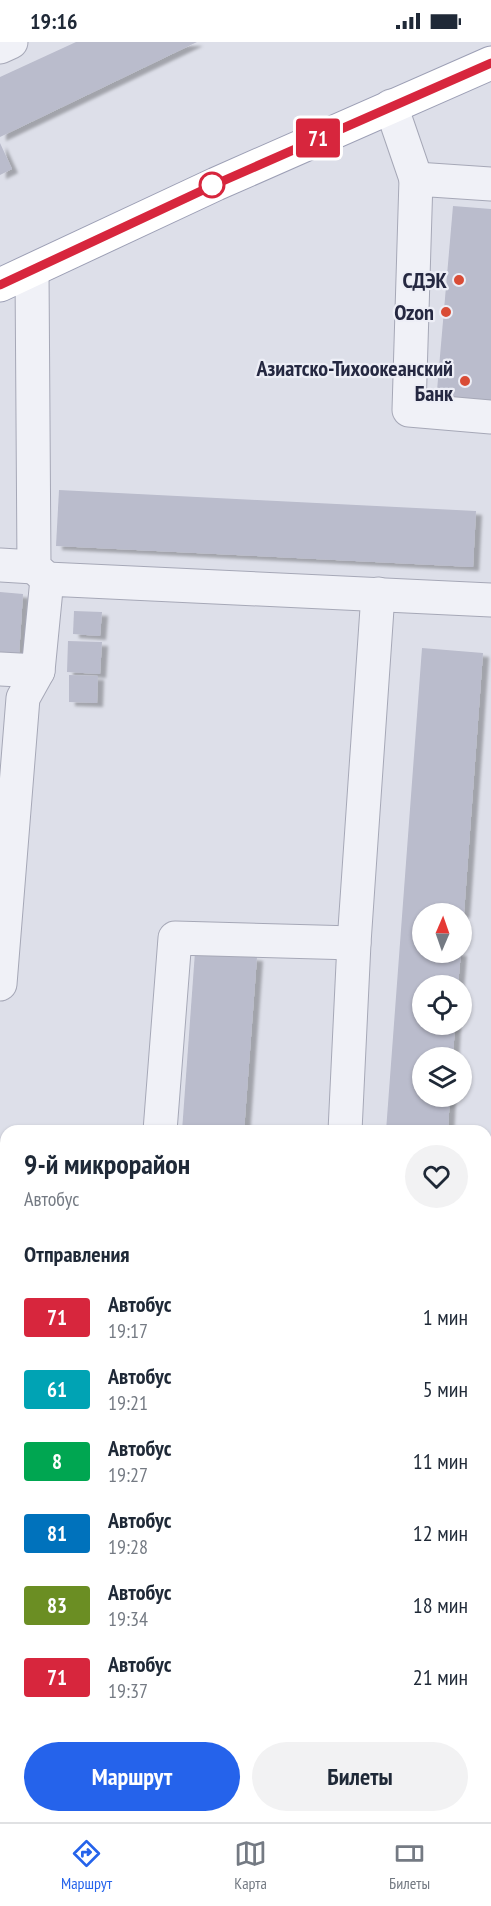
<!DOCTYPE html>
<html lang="ru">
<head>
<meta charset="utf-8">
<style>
	:root { --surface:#fff; --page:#f2f2f3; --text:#1f2937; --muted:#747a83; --line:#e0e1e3; --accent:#2563eb }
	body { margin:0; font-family:"PT Sans Narrow",sans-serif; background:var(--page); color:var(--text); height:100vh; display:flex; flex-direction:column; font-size:22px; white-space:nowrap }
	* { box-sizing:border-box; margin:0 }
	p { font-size:20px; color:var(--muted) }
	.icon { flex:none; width:33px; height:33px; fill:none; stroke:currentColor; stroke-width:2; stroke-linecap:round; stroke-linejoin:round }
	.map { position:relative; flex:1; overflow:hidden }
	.drawer { position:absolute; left:0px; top:1083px; width:492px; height:698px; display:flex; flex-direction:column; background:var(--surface); border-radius:18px 18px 0 0; box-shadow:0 2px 4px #0004 }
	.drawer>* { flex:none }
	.badge { padding:0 12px; border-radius:4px; font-size:21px; line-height:39px }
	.needle { width:39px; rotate:2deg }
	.tools { position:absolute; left:412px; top:861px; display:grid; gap:12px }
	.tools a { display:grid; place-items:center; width:60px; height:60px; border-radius:50%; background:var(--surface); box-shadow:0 2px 4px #0004; font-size:30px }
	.map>.badge { position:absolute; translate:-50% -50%; box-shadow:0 0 0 3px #fff }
	h2 { padding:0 24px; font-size:22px; line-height:54px }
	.round { display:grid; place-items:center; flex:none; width:63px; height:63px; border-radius:32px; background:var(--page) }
	.headline { display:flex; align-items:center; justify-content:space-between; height:102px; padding:0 24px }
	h1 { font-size:28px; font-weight:600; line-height:45px }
	.primary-button { display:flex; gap:12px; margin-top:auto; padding:12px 24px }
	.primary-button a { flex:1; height:69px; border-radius:36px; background:var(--accent); color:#fff; font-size:24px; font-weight:600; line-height:69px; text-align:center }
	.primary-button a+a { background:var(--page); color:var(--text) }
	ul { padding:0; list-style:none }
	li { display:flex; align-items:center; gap:18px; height:72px; padding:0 24px }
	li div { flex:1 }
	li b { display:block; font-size:22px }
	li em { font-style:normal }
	li .badge { min-width:66px; font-weight:700; text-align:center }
	.status { display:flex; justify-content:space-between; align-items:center; height:42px; padding:0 30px; background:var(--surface); direction:ltr }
	.status svg { height:16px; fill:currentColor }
	.dock { display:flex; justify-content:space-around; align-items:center; height:84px; border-top:2px solid var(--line); background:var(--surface); font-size:16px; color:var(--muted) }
	.dock a { display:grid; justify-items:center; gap:3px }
	.dock .on { color:var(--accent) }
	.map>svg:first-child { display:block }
	.building { fill:#babccc; filter:url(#shadow) }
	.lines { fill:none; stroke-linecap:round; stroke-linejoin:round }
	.minor-casing { stroke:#a6a8b7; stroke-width:35 }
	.major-casing { stroke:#9c9fb5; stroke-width:35 }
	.minor { stroke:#f0f1f7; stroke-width:33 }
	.major { stroke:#fff; stroke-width:33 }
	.line-casing { stroke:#fff; stroke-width:14 }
	.line { stroke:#d7263d; stroke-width:9 }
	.stop-dot { fill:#fff; stroke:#d7263d; stroke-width:3 }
	.poi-dot { fill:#d94c36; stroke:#edeef6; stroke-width:2 }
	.labels { text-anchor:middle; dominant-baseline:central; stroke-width:4.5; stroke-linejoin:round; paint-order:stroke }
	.poi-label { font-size:22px; font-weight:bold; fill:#252841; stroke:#edeef6; text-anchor:end }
</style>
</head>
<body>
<div class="status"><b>19:16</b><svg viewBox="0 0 49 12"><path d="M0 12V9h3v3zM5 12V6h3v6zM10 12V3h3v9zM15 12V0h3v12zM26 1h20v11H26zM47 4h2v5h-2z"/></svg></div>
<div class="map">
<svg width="491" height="1780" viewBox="0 0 491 1780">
	<defs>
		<filter id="shadow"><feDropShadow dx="6" dy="4" stdDeviation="1.5" flood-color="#0004"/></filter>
	</defs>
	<rect width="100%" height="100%" fill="#dddfe9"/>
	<!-- building -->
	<g class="building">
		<polygon points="76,0 197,0 0,95 0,35"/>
		<polygon points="0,101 12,127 0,133"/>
		<polygon points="453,164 491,167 491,365 436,360"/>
		<polygon points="59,448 476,469 473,525 56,504"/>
		<polygon points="0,550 23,552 19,613 0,612"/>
		<polygon points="74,569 102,570 100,594 73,592"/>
		<polygon points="68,599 102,600 100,632 67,630"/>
		<polygon points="422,606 483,611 464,872 423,872 423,910 461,910 458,944 423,944 423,982 455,982 453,1016 423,1016 423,1054 450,1054 448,1089 386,1089"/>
		<polygon points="69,633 98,634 97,661 69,660"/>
		<polygon points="195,910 257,915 244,1089 182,1089"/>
		<polygon points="486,1249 491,1250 491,1419 486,1418"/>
		<polygon points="491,1629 491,1709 486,1713 486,1634"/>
		<polygon points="230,1774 308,1774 313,1780 235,1780"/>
		<polygon points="326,1774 416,1774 410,1780 319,1780"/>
	</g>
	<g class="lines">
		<defs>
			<g id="minor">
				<polyline points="0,5 11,0"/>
				<polyline points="391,64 416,137"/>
				<polyline points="491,142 416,137 409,368 491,375"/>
				<polyline points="32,229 34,525 47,537"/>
				<polyline points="0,523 34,525"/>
				<polyline points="0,627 38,629 47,537 491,558"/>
				<polyline points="0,942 23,656 38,629"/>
				<polyline points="160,1089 175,896 354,901"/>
				<polyline points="345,1089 354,901 378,552"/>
				<polyline points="0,1353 6,1354"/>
				<polyline points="486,1490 491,1491"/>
				<polyline points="486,1594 491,1589"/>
				<polyline points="486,1751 491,1746"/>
				<polyline points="211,1774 216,1780"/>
				<polyline points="455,1780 461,1774"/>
			</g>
			<polyline id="major" points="0,243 216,142 491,21"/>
		</defs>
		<!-- minor casing -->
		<use href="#minor" class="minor-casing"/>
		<!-- major casing -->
		<use href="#major" class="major-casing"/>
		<!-- minor -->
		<use href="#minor" class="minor"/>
		<!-- major -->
		<use href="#major" class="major"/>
	</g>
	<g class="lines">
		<defs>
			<polyline id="line" points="0,243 216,142 491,21"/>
		</defs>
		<!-- line casing -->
		<use href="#line" class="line-casing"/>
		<!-- line -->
		<use href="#line" class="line"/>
	</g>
	<!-- markers -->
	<circle class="stop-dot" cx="212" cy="143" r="12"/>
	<g class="poi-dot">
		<circle cx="459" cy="238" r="6"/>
		<circle cx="446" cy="270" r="6"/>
		<circle cx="465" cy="339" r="6"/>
	</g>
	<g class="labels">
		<!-- poi labels -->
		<g class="poi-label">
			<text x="447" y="238">СДЭК</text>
			<text x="434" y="270">Ozon</text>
			<text x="453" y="326">Азиатско-Тихоокеанский<tspan x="453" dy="25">Банк</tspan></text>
		</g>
	</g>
</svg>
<div class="tools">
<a><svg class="needle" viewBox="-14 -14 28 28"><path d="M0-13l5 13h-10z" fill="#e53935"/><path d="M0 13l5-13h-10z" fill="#747a83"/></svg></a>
<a><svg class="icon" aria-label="locate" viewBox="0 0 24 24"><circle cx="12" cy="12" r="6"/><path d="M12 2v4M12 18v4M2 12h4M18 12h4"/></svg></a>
<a><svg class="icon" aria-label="layers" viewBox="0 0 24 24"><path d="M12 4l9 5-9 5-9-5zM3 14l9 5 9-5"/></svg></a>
</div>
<b class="badge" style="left:318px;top:96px;background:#d7263d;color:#fff">71</b>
<section class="drawer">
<div class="headline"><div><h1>9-й микрорайон</h1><p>Автобус</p></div><a class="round"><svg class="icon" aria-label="heart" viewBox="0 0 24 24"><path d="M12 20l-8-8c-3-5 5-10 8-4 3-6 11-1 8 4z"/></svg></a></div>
<h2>Отправления</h2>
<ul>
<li><span class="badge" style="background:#d7263d;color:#fff">71</span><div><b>Автобус</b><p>19:17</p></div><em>1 мин</em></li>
<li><span class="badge" style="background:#00a3b4;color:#fff">61</span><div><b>Автобус</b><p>19:21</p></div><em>5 мин</em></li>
<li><span class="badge" style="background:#00a651;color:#fff">8</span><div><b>Автобус</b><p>19:27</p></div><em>11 мин</em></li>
<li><span class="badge" style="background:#0072bc;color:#fff">81</span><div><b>Автобус</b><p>19:28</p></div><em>12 мин</em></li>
<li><span class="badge" style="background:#6b8e23;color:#fff">83</span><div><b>Автобус</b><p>19:34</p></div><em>18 мин</em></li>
<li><span class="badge" style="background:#d7263d;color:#fff">71</span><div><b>Автобус</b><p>19:37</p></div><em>21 мин</em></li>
</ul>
<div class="primary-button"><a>Маршрут</a><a>Билеты</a></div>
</section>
</div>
<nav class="dock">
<a class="on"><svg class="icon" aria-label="directions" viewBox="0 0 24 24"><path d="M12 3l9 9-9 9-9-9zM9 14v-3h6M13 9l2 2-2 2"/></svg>Маршрут</a>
<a><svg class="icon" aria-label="map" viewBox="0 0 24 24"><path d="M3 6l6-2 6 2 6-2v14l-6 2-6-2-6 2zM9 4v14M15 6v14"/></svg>Карта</a>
<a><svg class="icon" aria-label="tickets" viewBox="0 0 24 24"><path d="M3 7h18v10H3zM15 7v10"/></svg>Билеты</a>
</nav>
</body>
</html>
